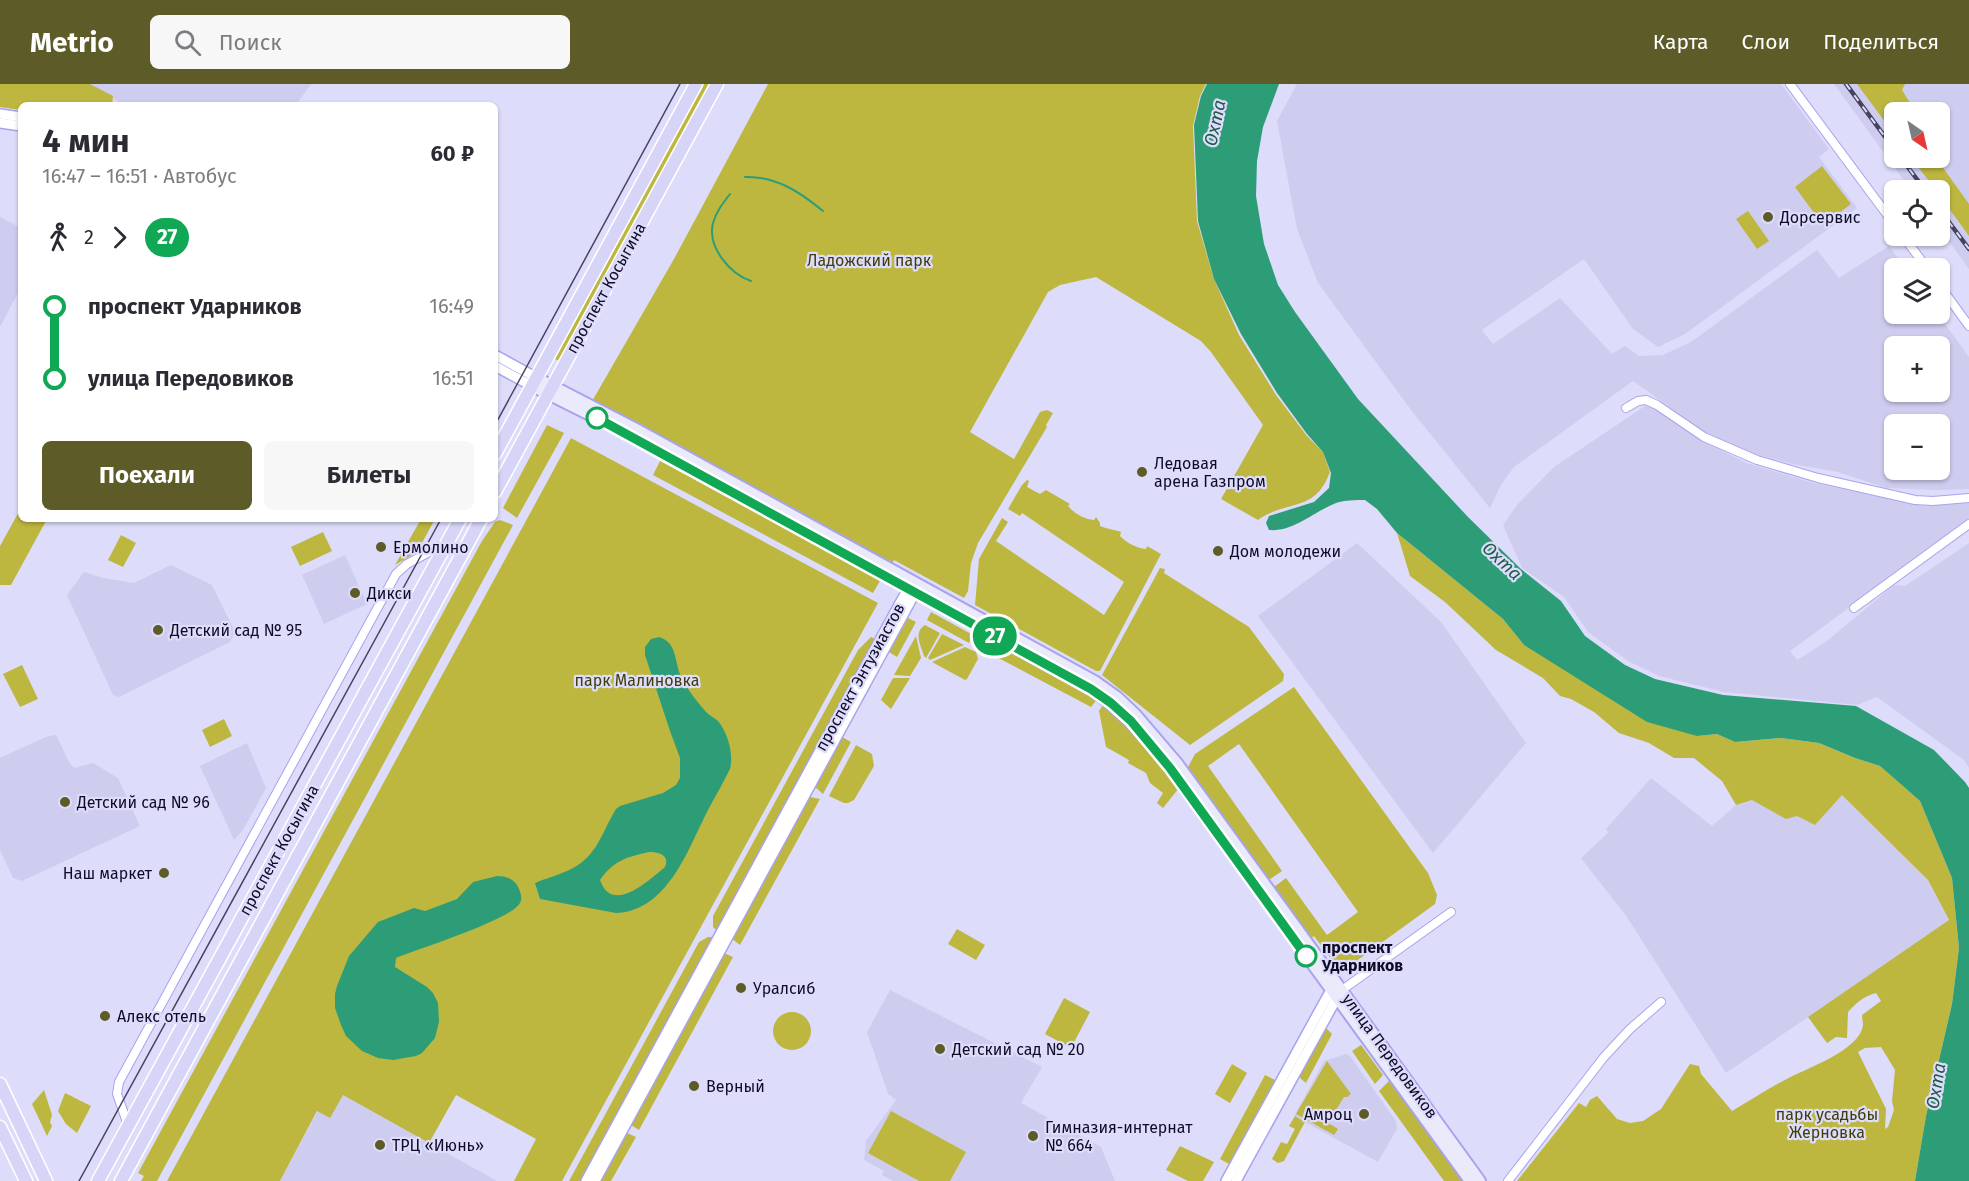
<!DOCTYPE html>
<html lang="ru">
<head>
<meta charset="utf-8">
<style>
	:root { --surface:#fff; --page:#f7f7f7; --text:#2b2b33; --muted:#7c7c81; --accent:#5d5b28 }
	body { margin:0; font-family:"Fira Sans",sans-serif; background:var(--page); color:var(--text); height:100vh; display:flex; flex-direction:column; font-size:22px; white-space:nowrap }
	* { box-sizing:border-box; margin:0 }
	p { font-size:20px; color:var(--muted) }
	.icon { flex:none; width:33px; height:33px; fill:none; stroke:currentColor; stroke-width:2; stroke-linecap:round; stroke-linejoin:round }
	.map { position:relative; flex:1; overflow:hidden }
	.details { position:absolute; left:18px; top:18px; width:480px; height:420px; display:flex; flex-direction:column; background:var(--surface); border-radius:9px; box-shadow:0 2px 4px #0004 }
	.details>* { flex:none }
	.badge { padding:0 12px; border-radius:20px; font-size:21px; line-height:39px }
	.needle { width:39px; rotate:146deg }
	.buttons { position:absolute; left:1884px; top:18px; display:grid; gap:12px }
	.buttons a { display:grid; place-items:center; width:66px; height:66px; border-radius:9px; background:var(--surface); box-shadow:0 2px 4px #0004; font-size:30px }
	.map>.badge { position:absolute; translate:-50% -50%; box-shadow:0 0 0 3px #fff }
	.legs { display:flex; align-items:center; gap:9px; height:66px; padding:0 24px; font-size:20px }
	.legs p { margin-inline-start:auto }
	.headline { display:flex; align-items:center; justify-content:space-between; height:102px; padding:0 24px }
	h1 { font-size:33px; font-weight:700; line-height:45px }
	.action { display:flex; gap:12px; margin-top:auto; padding:12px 24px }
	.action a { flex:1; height:69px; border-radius:9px; background:var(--accent); color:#fff; font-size:24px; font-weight:700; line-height:69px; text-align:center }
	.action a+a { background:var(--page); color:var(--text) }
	ul { padding:0 24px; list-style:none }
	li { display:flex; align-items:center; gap:21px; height:72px; font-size:22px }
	li i { display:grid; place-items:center; width:9px; height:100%; margin:0 8px; background:currentColor }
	li i::after { content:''; width:15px; height:15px; margin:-8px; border:4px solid; border-radius:50%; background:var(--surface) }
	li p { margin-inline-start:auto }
	li:first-child i { background:linear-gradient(#0000 50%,currentColor 0) }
	li:last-child i { background:linear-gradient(currentColor 50%,#0000 0) }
	header { display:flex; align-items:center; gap:36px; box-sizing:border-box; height:84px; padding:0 30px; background:var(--accent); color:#fff }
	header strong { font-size:28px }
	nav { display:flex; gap:33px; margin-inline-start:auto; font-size:21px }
	.search { width:420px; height:54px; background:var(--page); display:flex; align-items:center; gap:15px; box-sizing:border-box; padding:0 21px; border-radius:9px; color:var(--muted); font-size:22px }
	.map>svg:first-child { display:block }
	.built { fill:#cecdef; fill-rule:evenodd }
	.green { fill:#bdb740; fill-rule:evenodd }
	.water { fill:#2d9d78; fill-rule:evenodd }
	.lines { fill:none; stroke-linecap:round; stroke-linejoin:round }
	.stream { stroke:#2d9d78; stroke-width:2 }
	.minor-casing { stroke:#a8a3ed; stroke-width:10 }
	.tertiary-casing { stroke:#a8a3ed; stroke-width:12 }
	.secondary-casing { stroke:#a8a3ed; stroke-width:14 }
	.primary-casing { stroke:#fff; stroke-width:15 }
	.minor { stroke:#fff; stroke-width:8 }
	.tertiary { stroke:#fff; stroke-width:9 }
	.secondary { stroke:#ebeafb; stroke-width:10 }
	.primary { stroke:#d6d5f8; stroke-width:12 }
	.tram { stroke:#46435f; stroke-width:1.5 }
	.rail-casing { stroke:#46435f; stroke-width:4.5 }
	.rail { stroke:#dddcfb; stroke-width:2; stroke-dasharray:7; stroke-linecap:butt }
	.line-1-casing { stroke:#fff; stroke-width:14 }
	.line-1 { stroke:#10a855; stroke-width:9 }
	.poi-dot { fill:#5d5b28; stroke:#dddcfb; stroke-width:2 }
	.stop-1-dot { fill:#fff; stroke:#10a855; stroke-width:3 }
	.labels { text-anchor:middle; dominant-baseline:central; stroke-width:4.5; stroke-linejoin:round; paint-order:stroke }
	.poi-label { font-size:16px; fill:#0f0b26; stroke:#dddcfb; text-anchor:start }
	.park-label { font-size:16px; fill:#3f3d08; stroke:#dddcfb }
	.street-label { font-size:16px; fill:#0f0b26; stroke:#dddcfb }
	.stop-label { font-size:16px; font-weight:bold; fill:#0f0b26; stroke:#dddcfb; text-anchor:start }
	.water-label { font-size:18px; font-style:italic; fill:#215a46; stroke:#dddcfb }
</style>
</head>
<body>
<header>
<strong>Metrio</strong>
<div class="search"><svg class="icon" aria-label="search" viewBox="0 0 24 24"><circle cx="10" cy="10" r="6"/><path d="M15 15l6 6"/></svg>Поиск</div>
<nav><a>Карта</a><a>Слои</a><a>Поделиться</a></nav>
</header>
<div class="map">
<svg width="1969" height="1097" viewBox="0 0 1969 1097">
	<rect width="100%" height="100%" fill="#dddcfb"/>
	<!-- built -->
	<g class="built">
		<polygon points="85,0 311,0 296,21 125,21"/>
		<path d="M1297,0h484l48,65 -10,8 38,51 -172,126 -27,13 -25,-18 -49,-70 -102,71 11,14 67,-46 52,56 13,-8 14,10 24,-1 28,-13 126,-92 22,28 50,-32 16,22h-11v46h44l31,43v132l-33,1 -50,-2 -48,-16 -46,-8 -41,-11 -46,-21 -72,-51 -119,86 -13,18 -11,23 -79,-98 -93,-127 -21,-54 -20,-108zM1894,262h46v46h-46zM1894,340h46v46h-46z"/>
		<path d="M1834,0h135v185l-29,-40v-39h-29zM1894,28h46v46h-46z"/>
		<polygon points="0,133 21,144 21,203 0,243"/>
		<polygon points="1650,321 1697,354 1746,379 1814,399 1923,422 1969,419 1969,436 1790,567 1797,576 1827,557 1894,501 1905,502 1969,459 1969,684 1964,676 1877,613 1857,621 1724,608 1659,592 1628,577 1588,548 1564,513 1522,484 1503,441 1517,421 1554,383 1645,322"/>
		<polygon points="1357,459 1441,538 1526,659 1433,769 1258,532"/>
		<polygon points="345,471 367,520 324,540 302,491"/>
		<polygon points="171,481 212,501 235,548 230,558 119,613 113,611 67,511 84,488 103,494 134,499"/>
		<polygon points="56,651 69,678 74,684 93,679 118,694 140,742 22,797 13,794 0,766 0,674 48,652"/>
		<polygon points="247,659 266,704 243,746 234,756 200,682"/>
		<polygon points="1651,694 1712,742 1736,721 1752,716 1786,734 1842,710 1928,796 1949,837 1726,989 1627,833 1581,774 1608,749 1606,745"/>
		<polygon points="890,906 1042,983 1021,1019 1101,1063 1115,1097 893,1097 882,1091 884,1087 864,1076 866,1057 896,1016 888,1010 867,948"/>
		<polygon points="1346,970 1350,972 1396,1037 1397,1045 1378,1078 1294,1032 1324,977"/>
		<polygon points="343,1011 497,1097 280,1097 318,1027"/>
	</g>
	<!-- green -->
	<g class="green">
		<polygon points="0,0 90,0 113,12 112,21 21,21 21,26 0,23"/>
		<polygon points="704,0 709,0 559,277 555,275"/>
		<path d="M768,0h438l-6,12 -7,30 4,95 17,58 25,56 37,60 31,41 16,16 7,20c-15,41 -42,27 -72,48l-37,-21 42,-74 -52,-73 -10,-11 -105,-64 -36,8 -12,7 -78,140 44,27 26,-47 7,-2 6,3 -7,12 1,2 -69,116 -7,20 -3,28 -4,7 -70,-38 -2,4 -301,-161 83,-144z"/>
		<polygon points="1857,0 1905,0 1902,6 1912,22 1923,23 1925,28 1894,28 1894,50"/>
		<polygon points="1911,74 1936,74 1969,120 1969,152 1940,112 1940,106 1936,106"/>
		<polygon points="1822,82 1851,120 1823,141 1795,103"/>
		<polygon points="1748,127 1769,157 1757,165 1736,135"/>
		<polygon points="547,341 564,349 517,434 503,424"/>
		<polygon points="571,354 878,519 562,1097 514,1097 536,1055 456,1011 429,1059 343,1011 330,1034 317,1027 280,1097 167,1097"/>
		<polygon points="660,377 881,495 873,509 653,391"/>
		<path d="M1027,396l2,1 -2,6 13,7 6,-4 24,14 -2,2c7,8 16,13 26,14l2,-3 4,6v3c7,3 17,4 21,6l-1,4c7,7 16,12 26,13l1,-3 14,8 -61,117h-4l-121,-66 4,-46 23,-41 6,4 -12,19 108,74 20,-33 -102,-69 -2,3 -12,-7 14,-24z"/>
		<polygon points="21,424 21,435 47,435 11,501 0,501 0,462"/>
		<polygon points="421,435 435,435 417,468 395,481"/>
		<polygon points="500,436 513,441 157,1097 141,1097 144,1092 138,1089 482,457 495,438"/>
		<polygon points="323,448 332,467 300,482 291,463"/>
		<path d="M1397,449l106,86 21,26 173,91 20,-2 18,8 46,-4 38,5 36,15 25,8 40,35 32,77 7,70 -7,56 -26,112 -11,65h-398l62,-78 7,4 4,-7 7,-4 20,23 13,4 13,-2 18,-12 29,-45 9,2 2,8 31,37c18,-10 35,-22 53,-31 19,-11 75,-29 78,-55 0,-3 -1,-7 -1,-10l19,-14 -5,-8c-12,3 -20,10 -28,19l-1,26 -11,-1 -9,6 -19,-26 141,-97 -21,-40 -86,-85 -27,30 -18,-9 -11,3 -34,-19 -16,5 -14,-24 -28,-23h-20l-25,-15 -30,-10 -25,-21 -23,-13 -11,-3 -17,-18 -47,-28 -51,-48 -35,-26zM1881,963l14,23 -3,31 2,9 -6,17 -3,2 1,-20 -28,-57 7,-4z"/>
		<polygon points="121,451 136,459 123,483 108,476"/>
		<polygon points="1160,484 1165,485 1164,489 1249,543 1284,590 1283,597 1190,661 1102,591"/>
		<polygon points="931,528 973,551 969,559 927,536"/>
		<polygon points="908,534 916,538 897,573 889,568"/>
		<path d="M925,541l15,8 -14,25 -2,-2c-3,-10 -11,-24 1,-31z"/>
		<polygon points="942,550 964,561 930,576 928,574"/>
		<polygon points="916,552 921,574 910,592 894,591"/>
		<polygon points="871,553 875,555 717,847 713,843 713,832 858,566"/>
		<polygon points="1000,559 1098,614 1091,623 989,569 994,562 997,563"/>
		<polygon points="965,563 976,568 978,575 967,595 965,596 932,578"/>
		<polygon points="22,581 38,615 20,623 3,590"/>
		<polygon points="893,594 910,594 891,625 881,616"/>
		<polygon points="1294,603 1428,789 1437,811 1435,820 1344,886 1340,887 1314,852 1311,854 1274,803 1286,794 1327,851 1358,828 1239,660 1208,682 1282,787 1269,796 1187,685 1195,670"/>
		<polygon points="1103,621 1109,626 1110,624 1128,640 1179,704 1163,724 1157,719 1163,709 1150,699 1146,689 1128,679 1129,676 1106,663 1099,627"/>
		<polygon points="224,635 232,652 210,663 202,646"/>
		<polygon points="842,653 851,658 823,710 815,703"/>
		<polygon points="856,661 872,670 874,682 854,716 848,719 844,719 829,712"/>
		<polygon points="810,713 820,715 740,861 732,855"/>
		<polygon points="957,845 985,861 976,876 948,860"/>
		<polygon points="708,853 713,853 581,1097 569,1097 699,858"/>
		<polygon points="724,869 733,873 639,1046 631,1041"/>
		<polygon points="1064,914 1090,928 1071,964 1045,950"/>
		<circle cx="792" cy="947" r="19"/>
		<polygon points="1326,944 1332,950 1306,999 1301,995 1299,991"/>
		<polygon points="1361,961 1383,991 1375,1000 1352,967"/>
		<polygon points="1327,977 1351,1010 1347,1013 1344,1013 1328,1039 1338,1045 1334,1051 1296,1030"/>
		<polygon points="1232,980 1247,989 1230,1019 1215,1010"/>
		<polygon points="1265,991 1275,996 1229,1080 1220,1075"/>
		<polygon points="1389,997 1393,997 1465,1097 1444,1097 1379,1007"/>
		<polygon points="44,1006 52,1031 50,1038 52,1042 47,1052 32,1020"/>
		<polygon points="65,1009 91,1022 77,1049 66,1040 58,1027"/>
		<polygon points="891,1027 966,1068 950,1097 919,1097 868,1069"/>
		<polygon points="1295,1032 1305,1038 1284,1077 1278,1079 1272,1075 1281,1058 1287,1060 1295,1045 1289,1042"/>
		<polygon points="627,1049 636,1053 611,1097 601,1097"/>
		<polygon points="1180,1062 1214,1078 1203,1097 1188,1097 1166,1086"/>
	</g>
	<!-- water -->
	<g class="water">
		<path d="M1207,0h72l-16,43 -6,34 -1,35 8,48 14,41 17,27 63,87 110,118 53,52 40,32 24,35 40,29 30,14 68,16 133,11 78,44 31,32 4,6v393h-54l11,-65 26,-112 7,-56 -7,-70 -32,-77 -40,-35 -25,-8 -36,-15 -38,-5 -46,4 -18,-8 -20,2 -50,-14 -123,-77 -21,-26 -106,-86 -20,-24 -12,-9c-10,0 -20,0 -29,3 -23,9 -42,29 -67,27l-3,-7 3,-7 45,-14 15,-14 2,-15 -8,-21 -16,-18 -30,-41 -36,-59 -27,-55 -16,-58 -4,-96 7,-29z"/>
		<path d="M659,553c19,5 15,27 23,42 6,11 16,24 25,34 3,3 8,5 11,8 10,12 16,34 12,48 -7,14 -15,28 -22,41 -20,39 -40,101 -92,103l-76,-14 -5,-16c9,-4 18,-6 27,-10 35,-13 37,-36 54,-64l4,-3 43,-13 13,-8 4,-7v-20l-10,-27 -25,-76v-8l6,-8zM649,768c10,0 21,3 16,15 -17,14 -53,48 -65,13 14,-20 27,-23 49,-28z"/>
		<path d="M497,792c8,0 15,2 20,9 3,5 6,13 3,18 -9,17 -102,46 -124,55l-1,9 32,20 6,6 5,10 1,19 -4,16 -13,15 -6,3 -23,4 -15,-2 -16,-7 -16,-15 -5,-11 -6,-17v-14l2,-8 12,-30 29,-34 36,-14 11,3 32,-12 16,-17z"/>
	</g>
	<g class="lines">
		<!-- stream -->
		<g class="stream">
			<path d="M745,93c31,-1 55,15 78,34"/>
			<path d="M730,110c-7,9 -14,18 -17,29 -6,24 17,51 38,58"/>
		</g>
		<defs>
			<g id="minor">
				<polyline points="1790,0 1894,140"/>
				<polyline points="1903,152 1927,184"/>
				<polyline points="1940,202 1969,242"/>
				<polyline points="1626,324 1638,317 1646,316 1657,321 1704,353 1757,376 1818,394 1915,416 1933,417 1969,414"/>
				<polyline points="1854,524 1969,440"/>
				<polyline points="1342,906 1451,828"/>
				<polyline points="128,1041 117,1010 119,998 396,490 407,480 446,459"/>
				<polyline points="1508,1097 1604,973 1630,945 1661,918"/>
			</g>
			<g id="tertiary">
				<polyline points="0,30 21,33"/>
				<polyline points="0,39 21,42"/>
				<polyline points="495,271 537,294"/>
				<polyline points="495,282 532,302"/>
				<polyline points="586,1097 900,519 908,505 914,500"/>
				<polyline points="595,1097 915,509 915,503"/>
				<polyline points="1226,1097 1316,933 1331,906 1336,906"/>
				<polyline points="1236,1097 1339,910"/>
			</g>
			<g id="secondary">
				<polyline points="537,294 636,345 1096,598 1117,613 1136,631 1177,679 1480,1097"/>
				<path d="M532,302l100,50 459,253c32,22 55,49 79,79l300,413"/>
			</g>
			<g id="primary">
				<polyline points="495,370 696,0"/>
				<polyline points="495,408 717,0"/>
				<polyline points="0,1000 46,1097"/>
				<polyline points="0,1043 26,1097"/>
				<polyline points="98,1097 460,435"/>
				<polyline points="121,1097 481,435"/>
			</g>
		</defs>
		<!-- minor casing -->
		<use href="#minor" class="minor-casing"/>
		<!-- tertiary casing -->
		<use href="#tertiary" class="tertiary-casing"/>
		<!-- secondary casing -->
		<use href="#secondary" class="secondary-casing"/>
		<!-- primary casing -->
		<use href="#primary" class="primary-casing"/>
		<!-- minor -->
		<use href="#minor" class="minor"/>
		<!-- tertiary -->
		<use href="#tertiary" class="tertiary"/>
		<!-- secondary -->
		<use href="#secondary" class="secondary"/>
		<!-- primary -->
		<use href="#primary" class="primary"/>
		<!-- tram -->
		<g class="tram">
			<polyline points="495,341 680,0"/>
			<polyline points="79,1097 441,435"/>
		</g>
		<defs>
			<g id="rail">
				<polyline points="1846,0 1894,65"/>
				<polyline points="1901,74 1925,106"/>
				<polyline points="1940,126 1969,165"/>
			</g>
		</defs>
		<!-- rail casing -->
		<use href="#rail" class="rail-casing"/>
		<!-- rail -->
		<use href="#rail" class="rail"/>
	</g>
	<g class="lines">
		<defs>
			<polyline id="line-1" points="597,334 1091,605 1111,619 1131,637 1170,684 1306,872"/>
		</defs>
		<!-- line-1 casing -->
		<use href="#line-1" class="line-1-casing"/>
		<!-- line-1 -->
		<use href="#line-1" class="line-1"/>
	</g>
	<!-- markers -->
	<g class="poi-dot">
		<circle cx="1768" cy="133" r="6"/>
		<circle cx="1142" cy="388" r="6"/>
		<circle cx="381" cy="463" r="6"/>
		<circle cx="1218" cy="467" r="6"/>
		<circle cx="355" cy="509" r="6"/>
		<circle cx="158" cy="546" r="6"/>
		<circle cx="65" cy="718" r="6"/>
		<circle cx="164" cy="789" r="6"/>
		<circle cx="741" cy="904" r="6"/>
		<circle cx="105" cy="932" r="6"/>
		<circle cx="940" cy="965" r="6"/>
		<circle cx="694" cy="1002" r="6"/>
		<circle cx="1364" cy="1030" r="6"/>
		<circle cx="1033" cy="1052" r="6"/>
		<circle cx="380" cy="1061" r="6"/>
	</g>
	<g class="stop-1-dot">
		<circle cx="597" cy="334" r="10"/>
		<circle cx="1306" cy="872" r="10"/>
	</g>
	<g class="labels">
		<!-- poi labels -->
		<g class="poi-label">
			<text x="1780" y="133">Дорсервис</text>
			<text x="1154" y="379">Ледовая<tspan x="1154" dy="18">арена Газпром</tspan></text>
			<text x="393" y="463">Ермолино</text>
			<text x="1230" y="467">Дом молодежи</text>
			<text x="367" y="509">Дикси</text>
			<text x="170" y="546">Детский сад № 95</text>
			<text x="77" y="718">Детский сад № 96</text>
			<text x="152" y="789" text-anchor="end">Наш маркет</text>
			<text x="753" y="904">Уралсиб</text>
			<text x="117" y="932">Алекс отель</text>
			<text x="952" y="965">Детский сад № 20</text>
			<text x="706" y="1002">Верный</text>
			<text x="1352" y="1030" text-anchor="end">Амроц</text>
			<text x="1045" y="1043">Гимназия-интернат<tspan x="1045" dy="18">№ 664</tspan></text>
			<text x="392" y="1061">ТРЦ «Июнь»</text>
		</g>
		<!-- park labels -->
		<g class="park-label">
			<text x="869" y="176">Ладожский парк</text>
			<text x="637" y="596">парк Малиновка</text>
			<text x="1827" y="1030">парк усадьбы<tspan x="1827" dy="18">Жерновка</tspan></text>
		</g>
		<!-- street labels -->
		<g class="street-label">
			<text transform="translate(606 204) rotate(-61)">проспект Косыгина</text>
			<text transform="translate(860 593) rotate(-61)">проспект Энтузиастов</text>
			<text transform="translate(279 766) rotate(-61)">проспект Косыгина</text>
			<text transform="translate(1390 972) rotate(54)">улица Передовиков</text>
		</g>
		<!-- stop labels -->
		<g class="stop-label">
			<text x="1322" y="863">проспект<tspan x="1322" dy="18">Ударников</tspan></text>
		</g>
		<!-- water labels -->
		<g class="water-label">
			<text transform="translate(1215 39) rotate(-78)">Охта</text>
			<text transform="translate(1502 477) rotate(43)">Охта</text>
			<text transform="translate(1936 1002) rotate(-81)">Охта</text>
		</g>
	</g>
</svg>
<div class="buttons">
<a><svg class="needle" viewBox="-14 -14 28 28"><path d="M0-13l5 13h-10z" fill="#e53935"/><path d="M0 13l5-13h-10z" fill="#7c7c81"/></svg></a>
<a><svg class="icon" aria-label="locate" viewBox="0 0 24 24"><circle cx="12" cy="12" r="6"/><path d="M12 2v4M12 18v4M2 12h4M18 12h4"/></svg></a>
<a><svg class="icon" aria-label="layers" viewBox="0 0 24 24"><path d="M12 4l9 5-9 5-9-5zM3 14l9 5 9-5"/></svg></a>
<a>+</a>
<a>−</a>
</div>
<b class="badge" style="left:995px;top:552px;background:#10a855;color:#fff">27</b>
<section class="details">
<div class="headline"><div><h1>4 мин</h1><p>16:47 – 16:51 · Автобус</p></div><b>60 ₽</b></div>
<div class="legs"><svg class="icon" aria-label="walk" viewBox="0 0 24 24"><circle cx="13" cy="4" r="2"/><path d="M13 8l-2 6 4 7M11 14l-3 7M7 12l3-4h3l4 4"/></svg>2<svg class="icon" aria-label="forward" viewBox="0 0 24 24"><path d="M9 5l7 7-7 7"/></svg><b class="badge" style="background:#10a855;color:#fff">27</b></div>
<ul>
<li><i style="color:#10a855"></i><b>проспект Ударников</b><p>16:49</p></li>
<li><i style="color:#10a855"></i><b>улица Передовиков</b><p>16:51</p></li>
</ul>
<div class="action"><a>Поехали</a><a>Билеты</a></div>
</section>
</div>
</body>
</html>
